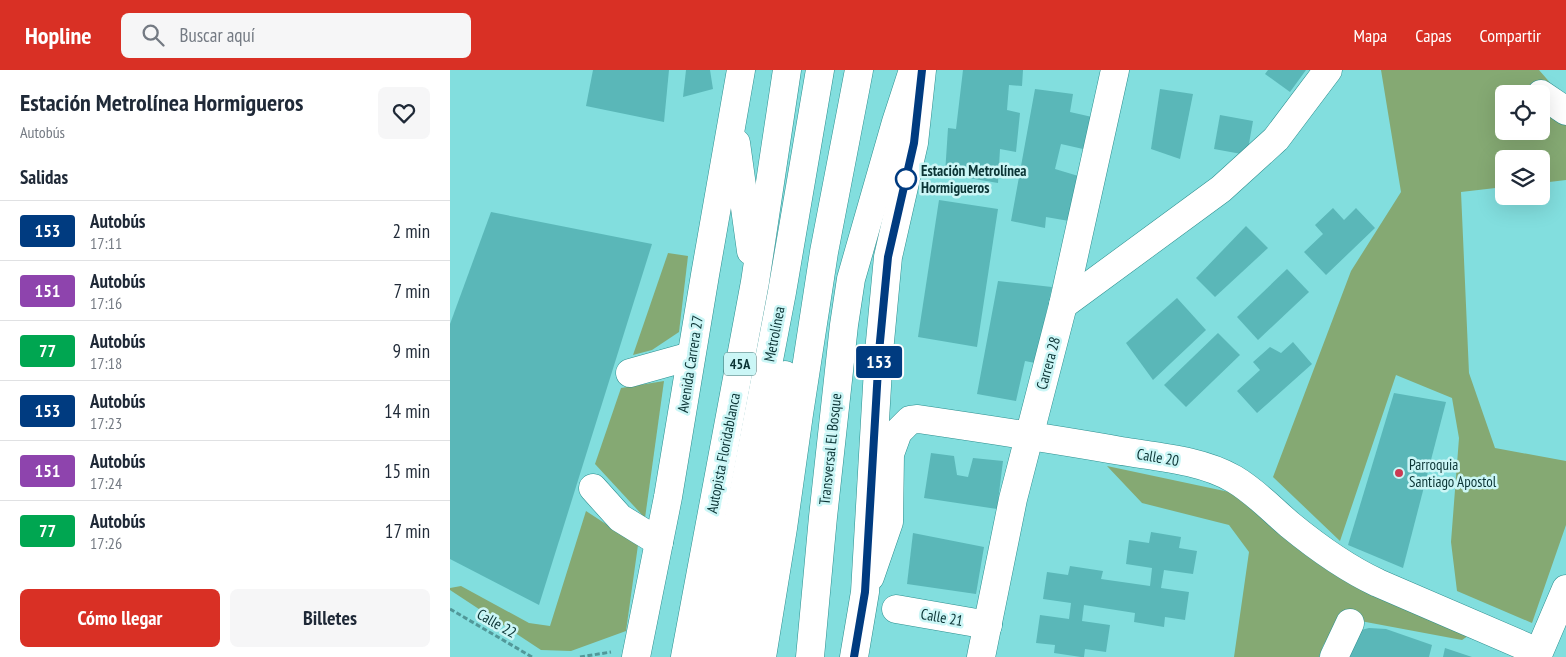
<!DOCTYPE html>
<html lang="es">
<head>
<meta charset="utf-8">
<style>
	:root { --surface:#fff; --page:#f6f6f7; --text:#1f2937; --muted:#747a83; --line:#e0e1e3; --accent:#d93025 }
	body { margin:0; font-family:"PT Sans Narrow",sans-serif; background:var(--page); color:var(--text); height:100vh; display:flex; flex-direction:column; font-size:19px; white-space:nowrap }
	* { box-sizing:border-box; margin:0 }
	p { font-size:16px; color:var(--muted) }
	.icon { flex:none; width:28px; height:28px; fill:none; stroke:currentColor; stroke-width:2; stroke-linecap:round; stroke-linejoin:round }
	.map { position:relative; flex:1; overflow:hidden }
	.drawer { display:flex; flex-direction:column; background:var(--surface); width:450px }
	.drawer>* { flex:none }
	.badge { padding:0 10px; border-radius:4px; font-size:18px; line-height:32px }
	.buttons { position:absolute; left:1045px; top:15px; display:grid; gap:10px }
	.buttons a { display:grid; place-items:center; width:55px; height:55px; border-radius:8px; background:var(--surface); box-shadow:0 5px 20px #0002; font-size:25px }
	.map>.badge { position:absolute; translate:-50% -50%; box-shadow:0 0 0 2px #fff }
	h2 { padding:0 20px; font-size:19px; line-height:45px }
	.round { display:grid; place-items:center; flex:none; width:52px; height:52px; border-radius:8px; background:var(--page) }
	.summary { display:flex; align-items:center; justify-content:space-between; height:85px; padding:0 20px }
	h1 { font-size:24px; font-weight:800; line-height:38px }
	.primary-button { display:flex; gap:10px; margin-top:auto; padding:10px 20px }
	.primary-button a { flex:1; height:58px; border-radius:8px; background:var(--accent); color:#fff; font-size:20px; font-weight:800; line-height:58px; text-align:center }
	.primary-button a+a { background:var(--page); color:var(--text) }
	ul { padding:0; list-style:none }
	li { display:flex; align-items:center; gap:15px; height:60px; padding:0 20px; border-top:1px solid var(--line) }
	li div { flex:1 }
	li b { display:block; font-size:19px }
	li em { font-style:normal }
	li .badge { min-width:55px; font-weight:700; text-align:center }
	header { display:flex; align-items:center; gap:30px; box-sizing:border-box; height:70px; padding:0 25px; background:var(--accent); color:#fff }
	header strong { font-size:24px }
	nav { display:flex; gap:28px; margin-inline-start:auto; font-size:18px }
	.search { width:350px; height:45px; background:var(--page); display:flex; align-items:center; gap:12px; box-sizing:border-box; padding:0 18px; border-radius:8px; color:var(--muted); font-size:19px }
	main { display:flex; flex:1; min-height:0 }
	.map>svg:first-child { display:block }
	.green { fill:#85a973; fill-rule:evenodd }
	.building { fill:#5ab7b8 }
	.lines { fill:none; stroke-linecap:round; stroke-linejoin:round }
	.minor-casing { stroke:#2c8f8f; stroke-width:29 }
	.major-casing { stroke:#2c8f8f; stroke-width:29 }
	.highway-casing { stroke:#2c8f8f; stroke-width:29 }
	.path { stroke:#519899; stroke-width:3; stroke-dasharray:5 2.5; stroke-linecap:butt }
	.minor { stroke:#fff; stroke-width:28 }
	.major { stroke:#fff; stroke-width:28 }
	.highway { stroke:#fff; stroke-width:28 }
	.line-casing { stroke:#fff; stroke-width:11 }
	.line { stroke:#003b80; stroke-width:8 }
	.stop-dot { fill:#fff; stroke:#003b80; stroke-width:2.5 }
	.poi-dot { fill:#cb3b53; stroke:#cbf6f6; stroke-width:2 }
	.labels { text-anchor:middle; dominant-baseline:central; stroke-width:5; stroke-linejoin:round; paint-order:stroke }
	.shield { fill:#cbf6f6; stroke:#456e6f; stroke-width:1 }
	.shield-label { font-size:14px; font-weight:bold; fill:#0b3435 }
	.stop-label { font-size:15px; font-weight:bold; fill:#0b3435; stroke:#cbf6f6; text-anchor:start }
	.street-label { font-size:15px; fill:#0b3435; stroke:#cbf6f6 }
	.poi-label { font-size:15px; fill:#0b3435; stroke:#cbf6f6; text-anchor:start }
</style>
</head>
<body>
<header>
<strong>Hopline</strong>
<div class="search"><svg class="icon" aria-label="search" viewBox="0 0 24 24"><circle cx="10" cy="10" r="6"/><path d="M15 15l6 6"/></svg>Buscar aquí</div>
<nav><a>Mapa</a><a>Capas</a><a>Compartir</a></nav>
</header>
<main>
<section class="drawer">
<div class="summary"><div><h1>Estación Metrolínea Hormigueros</h1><p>Autobús</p></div><a class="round"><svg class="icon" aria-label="heart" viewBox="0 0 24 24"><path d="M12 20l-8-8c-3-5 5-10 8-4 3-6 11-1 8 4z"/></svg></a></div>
<h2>Salidas</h2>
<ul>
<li><span class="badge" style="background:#003b80;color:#fff">153</span><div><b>Autobús</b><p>17:11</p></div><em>2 min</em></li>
<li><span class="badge" style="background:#8e44ad;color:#fff">151</span><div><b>Autobús</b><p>17:16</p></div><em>7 min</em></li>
<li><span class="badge" style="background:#00a651;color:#fff">77</span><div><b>Autobús</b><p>17:18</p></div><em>9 min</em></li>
<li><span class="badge" style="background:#003b80;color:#fff">153</span><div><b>Autobús</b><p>17:23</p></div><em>14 min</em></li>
<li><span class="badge" style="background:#8e44ad;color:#fff">151</span><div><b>Autobús</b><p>17:24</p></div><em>15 min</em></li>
<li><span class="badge" style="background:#00a651;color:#fff">77</span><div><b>Autobús</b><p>17:26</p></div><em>17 min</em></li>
</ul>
<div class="primary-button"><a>Cómo llegar</a><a>Billetes</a></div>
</section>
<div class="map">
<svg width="1116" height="587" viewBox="0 0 1116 587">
	<rect width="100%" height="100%" fill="#82dede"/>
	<!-- green -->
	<g class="green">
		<path d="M931,0h158l27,31v79l-25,3v-24h-37v28l-43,5 8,181 26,75 71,13v64l-34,98 -75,-32 -6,-49 8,-104 -7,-40 -56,-23 -56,166 -67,-64 78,-206 50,-79zM1054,24h37v37h-37z"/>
		<polygon points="218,183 238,186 229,262 202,280 183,285"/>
		<polygon points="214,311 195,448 145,394 171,318"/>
		<polygon points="657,396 798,426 1031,557 1012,570 889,547 873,576 869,587 784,587 799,482 779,455 692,433"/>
		<polygon points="136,441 188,475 176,561 121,581 91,580 0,520 0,518 11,516 79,553 100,556"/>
	</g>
	<!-- building -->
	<g class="building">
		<polygon points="143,0 219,0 214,52 136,36"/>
		<polygon points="236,0 260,0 263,19 233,27"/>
		<polygon points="513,0 573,0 572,16 559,15 557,40 570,43 566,82 550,79 548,113 495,104 498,58 506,59"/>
		<polygon points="818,0 856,0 840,22 815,4"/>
		<polygon points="585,19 623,24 620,42 651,49 642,81 611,74 605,99 635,108 630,137 621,135 619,151 596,147 595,158 561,151"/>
		<polygon points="710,19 743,24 730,89 701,79"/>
		<polygon points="770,45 803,51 797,85 764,79"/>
		<polygon points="489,130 548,139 527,277 468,267"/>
		<polygon points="883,138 894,150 906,138 925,158 876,205 854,182 873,164 865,155"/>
		<polygon points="41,142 202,174 89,535 0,489 0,254"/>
		<polygon points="796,156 818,178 765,227 746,208"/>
		<polygon points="837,199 859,222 808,270 787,247"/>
		<polygon points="548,211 602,217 585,293 575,291 566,331 527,324"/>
		<polygon points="727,228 756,260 703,310 676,273"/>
		<polygon points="768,263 790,285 736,337 714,315"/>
		<polygon points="843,272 862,294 807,343 787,321 810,300 803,292 820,277 831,283"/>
		<polygon points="944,323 996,332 953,498 898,475"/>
		<polygon points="481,383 504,386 507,405 518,407 523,388 553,391 547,439 474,428"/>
		<polygon points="701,462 731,467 729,478 747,481 743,504 714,500 711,518 739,522 735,550 715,547 714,557 684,552 685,543 634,535 632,551 660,555 656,582 635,579 634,587 631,587 604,583 605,575 586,573 590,545 619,549 621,533 593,529 597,502 618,505 620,496 653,501 651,509 700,516 702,498 676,494 679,470 699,473"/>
		<polygon points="463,463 534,477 526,524 457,514"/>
		<polygon points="919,558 936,559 982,575 979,587 899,587 907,561"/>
		<polygon points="995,578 1022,587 993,587"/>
	</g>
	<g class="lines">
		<defs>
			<g id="minor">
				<polyline points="1091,24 1116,41"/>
				<polyline points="613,235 771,119 826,69 878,0"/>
				<polyline points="180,303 241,286"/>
				<polyline points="143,418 170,448 209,472"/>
				<path d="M420,507l19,-55 1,-68 8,-22 12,-12 8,-1c68,10 135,20 203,32 37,6 80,9 113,28 22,13 37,30 56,46 28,23 56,43 88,58l160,69"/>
				<polyline points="446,539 538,555"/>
				<polyline points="262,587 332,222 370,0"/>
				<polyline points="286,587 290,554 335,305"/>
				<polyline points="531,587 563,429 613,235 665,0"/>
				<polyline points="884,587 900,553"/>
				<polyline points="1087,587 1116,519"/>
			</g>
			<polyline id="major" points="360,587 373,447 394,255 401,209 446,52 463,0"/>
			<g id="highway">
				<polyline points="286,73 301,181"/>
				<polyline points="186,587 218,427 255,205 291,0"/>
				<polyline points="235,587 305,212 337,0"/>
				<polyline points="312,587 333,458 349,344 374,182 409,0"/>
				<polyline points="404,587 415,522 429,282 438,187 464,73 472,0"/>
			</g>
		</defs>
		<!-- minor casing -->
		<use href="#minor" class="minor-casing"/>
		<!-- major casing -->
		<use href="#major" class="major-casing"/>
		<!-- highway casing -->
		<use href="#highway" class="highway-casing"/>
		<!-- path -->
		<g class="path">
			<polyline points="0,539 82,587"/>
			<polyline points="130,587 161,582"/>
		</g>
		<!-- minor -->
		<use href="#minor" class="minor"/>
		<!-- major -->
		<use href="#major" class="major"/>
		<!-- highway -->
		<use href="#highway" class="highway"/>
	</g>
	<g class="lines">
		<defs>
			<polyline id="line" points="404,587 415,522 429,282 438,187 464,73 472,0"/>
		</defs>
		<!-- line casing -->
		<use href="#line" class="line-casing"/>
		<!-- line -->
		<use href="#line" class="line"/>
	</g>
	<!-- markers -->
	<circle class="stop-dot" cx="456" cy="109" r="10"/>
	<circle class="poi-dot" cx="949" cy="403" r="5"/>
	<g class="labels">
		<!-- shield labels -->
		<rect class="shield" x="274" y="282.5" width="32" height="23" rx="4"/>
		<g class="shield-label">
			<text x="290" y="294">45A</text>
		</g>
		<!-- stop labels -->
		<g class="stop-label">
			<text x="471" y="100">Estación Metrolínea<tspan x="471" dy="17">Hormigueros</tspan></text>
		</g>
		<!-- street labels -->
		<g class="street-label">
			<text transform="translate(324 264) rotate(-79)">Metrolínea</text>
			<text transform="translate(598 293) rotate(-75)">Carrera 28</text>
			<text transform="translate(240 294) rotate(-81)">Avenida Carrera 27</text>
			<text transform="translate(380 379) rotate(-84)">Transversal El Bosque</text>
			<text transform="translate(273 383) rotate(-79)">Autopista Floridablanca</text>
			<text transform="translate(708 387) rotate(10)">Calle 20</text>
			<text transform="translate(492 547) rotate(10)">Calle 21</text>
			<text transform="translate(47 553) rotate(30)">Calle 22</text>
		</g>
		<!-- poi labels -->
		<g class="poi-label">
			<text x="959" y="394">Parroquia<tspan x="959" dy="17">Santiago Apostol</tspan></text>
		</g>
	</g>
</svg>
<div class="buttons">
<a><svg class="icon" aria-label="locate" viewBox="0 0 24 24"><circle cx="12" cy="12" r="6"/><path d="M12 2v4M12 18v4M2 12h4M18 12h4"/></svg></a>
<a><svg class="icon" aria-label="layers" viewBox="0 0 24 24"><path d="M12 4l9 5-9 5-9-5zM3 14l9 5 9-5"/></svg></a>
</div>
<b class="badge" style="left:429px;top:292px;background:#003b80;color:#fff">153</b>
</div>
</main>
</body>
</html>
